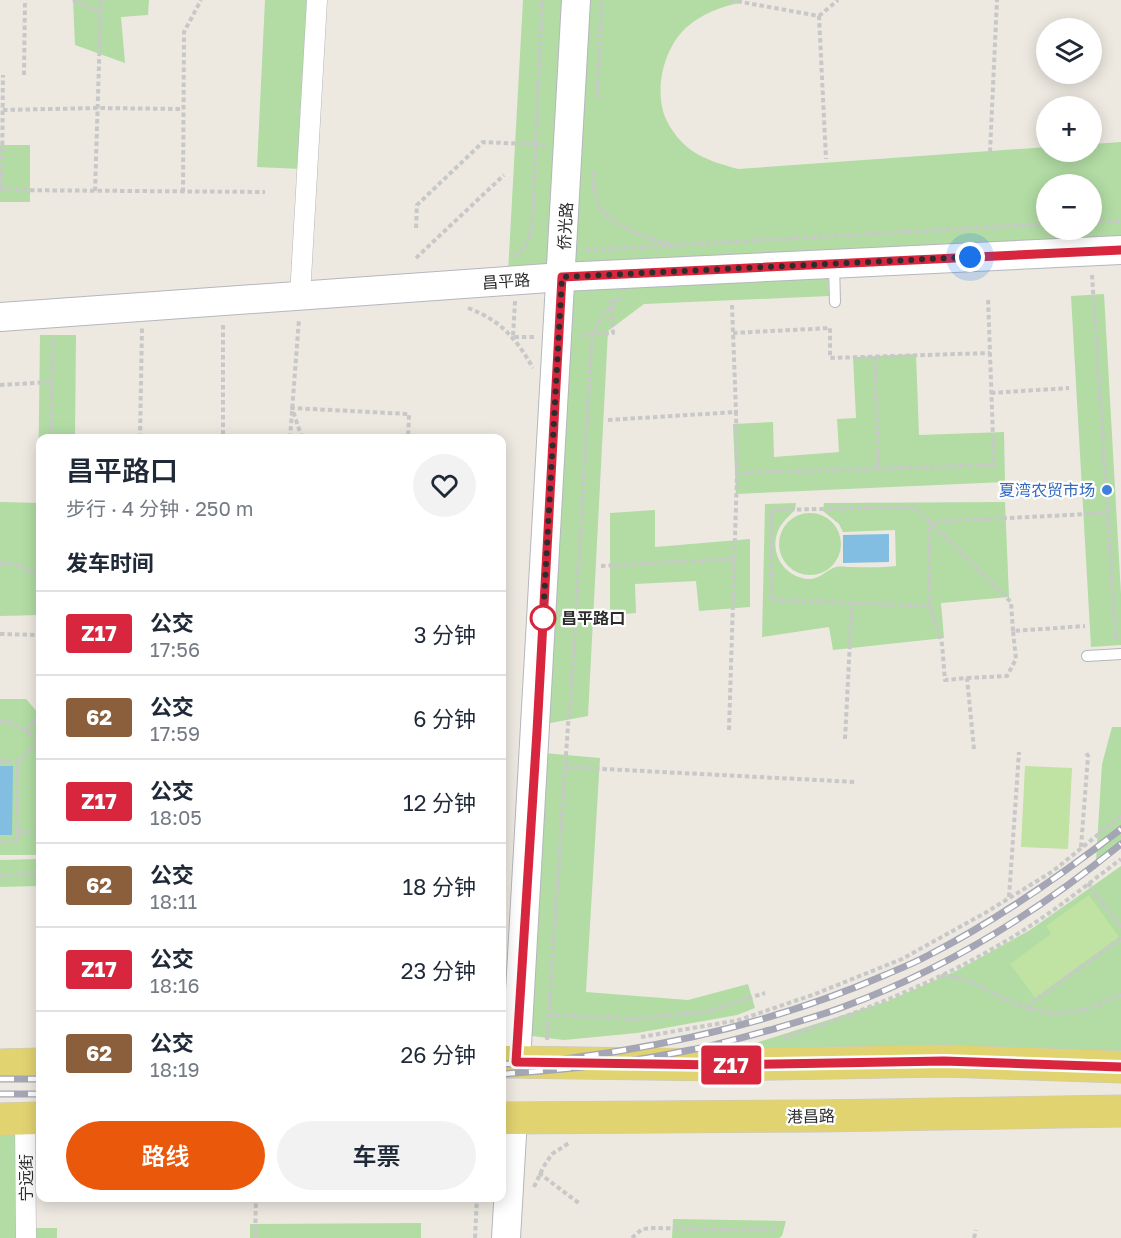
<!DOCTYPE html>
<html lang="zh">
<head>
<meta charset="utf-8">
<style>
	:root { --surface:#fff; --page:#f2f2f3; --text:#1f2937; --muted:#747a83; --line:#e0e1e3; --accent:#ea580c }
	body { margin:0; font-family:"Golos Text","Noto Sans SC",sans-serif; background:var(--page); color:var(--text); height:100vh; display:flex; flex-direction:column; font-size:22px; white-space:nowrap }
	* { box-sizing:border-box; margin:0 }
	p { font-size:20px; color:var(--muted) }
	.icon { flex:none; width:33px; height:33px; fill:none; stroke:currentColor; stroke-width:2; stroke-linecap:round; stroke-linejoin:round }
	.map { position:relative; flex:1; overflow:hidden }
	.side { position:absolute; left:36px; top:434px; width:470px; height:768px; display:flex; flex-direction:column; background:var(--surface); border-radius:12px; box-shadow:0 3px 15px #0003 }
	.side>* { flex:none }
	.badge { padding:0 12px; border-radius:4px; font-size:21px; line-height:39px }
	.controls { position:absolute; left:1036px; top:18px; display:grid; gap:12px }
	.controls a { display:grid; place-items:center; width:66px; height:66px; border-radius:50%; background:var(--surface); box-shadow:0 3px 15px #0003; font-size:30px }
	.you { position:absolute; width:30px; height:30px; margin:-15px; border:4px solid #fff; border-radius:50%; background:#1a73e8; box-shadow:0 0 0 9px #1a73e833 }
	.map>.badge { position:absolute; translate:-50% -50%; box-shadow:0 0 0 3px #fff }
	h2 { padding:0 30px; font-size:22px; line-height:54px }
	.round { display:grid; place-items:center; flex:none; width:63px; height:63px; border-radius:32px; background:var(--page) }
	.overview { display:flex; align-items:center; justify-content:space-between; height:102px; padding:0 30px }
	h1 { font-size:28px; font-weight:600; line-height:45px }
	.cta { display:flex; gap:12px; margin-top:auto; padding:12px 30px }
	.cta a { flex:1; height:69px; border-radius:36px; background:var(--accent); color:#fff; font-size:24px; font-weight:600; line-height:69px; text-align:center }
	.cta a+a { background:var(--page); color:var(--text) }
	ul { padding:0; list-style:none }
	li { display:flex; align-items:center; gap:18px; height:84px; padding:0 30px; border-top:2px solid var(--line) }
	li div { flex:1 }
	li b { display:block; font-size:22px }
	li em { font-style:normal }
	li .badge { min-width:66px; font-weight:700; text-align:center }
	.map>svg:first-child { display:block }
	.green { fill:#b2dca4; fill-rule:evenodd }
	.pitch { fill:#c0e2a2 }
	.water { fill:#81bee2 }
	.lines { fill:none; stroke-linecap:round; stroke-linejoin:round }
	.lane-casing { stroke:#b5b6bf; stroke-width:12 }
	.street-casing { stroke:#b5b6bf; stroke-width:21 }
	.secondary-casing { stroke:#b5b6bf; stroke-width:30 }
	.primary-casing { stroke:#c8c8c8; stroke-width:33 }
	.path { stroke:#c8c8c8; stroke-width:4; stroke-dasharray:4.5 3; stroke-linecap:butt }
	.lane { stroke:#fff; stroke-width:10 }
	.street { stroke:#fff; stroke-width:20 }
	.secondary { stroke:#fff; stroke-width:28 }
	.primary { stroke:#e2d371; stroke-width:32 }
	.rail-casing { stroke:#a4a5b5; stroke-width:7 }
	.rail { stroke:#fff; stroke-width:4.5; stroke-dasharray:14; stroke-linecap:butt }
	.line-casing { stroke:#fff; stroke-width:14 }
	.line { stroke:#d7263d; stroke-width:9 }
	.walk { stroke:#2d2d2d; stroke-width:6; stroke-dasharray:0 10.8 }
	.shop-dot { fill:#3f7fe0; stroke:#fff; stroke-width:2 }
	.stop-dot { fill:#fff; stroke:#d7263d; stroke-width:3 }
	.labels { text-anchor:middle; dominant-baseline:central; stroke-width:4.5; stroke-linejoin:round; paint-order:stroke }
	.street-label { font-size:16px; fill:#2d2d2d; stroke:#fff }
	.shop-label { font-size:16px; fill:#366cbe; stroke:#fff; text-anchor:end }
	.stop-label { font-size:16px; font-weight:bold; fill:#2d2d2d; stroke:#fff; text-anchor:start }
</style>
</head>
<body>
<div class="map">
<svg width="1121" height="1238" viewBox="0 0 1121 1238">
	<rect width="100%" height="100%" fill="#ede9e1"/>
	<!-- green -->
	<g class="green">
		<polygon points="73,0 149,0 148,15 121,17 125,63 75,45"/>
		<polygon points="265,0 309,0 301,169 257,167"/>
		<polygon points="523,0 570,0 556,269 508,273"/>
		<path d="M579,0h163l-1,3c-20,3 -39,11 -54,24 -23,20 -33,62 -22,90 5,12 15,25 26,33 14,10 30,14 47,19l309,-22v5h45v-8l29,-2v101l-553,30zM1047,184h45v46h-45z"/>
		<rect x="0" y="145" width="30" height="57"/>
		<polygon points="828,269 829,296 644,304 608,331 588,716 545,724 566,281"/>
		<polygon points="1104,294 1121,594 1121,645 1091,647 1071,296"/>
		<polygon points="40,335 76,335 75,438 40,438 40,494 38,494"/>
		<polygon points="916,354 919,435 1004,432 1005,482 736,494 733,424 773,422 774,457 839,452 837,419 856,418 853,357"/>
		<polygon points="0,502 40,503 40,615 0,616"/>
		<path d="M1005,502l4,95 -68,6 3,35 -111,12 -4,-23 -67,10 3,-133 31,-1 -1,7c-6,6 -14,13 -17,21 -9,22 6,45 29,48 13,1 19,-9 29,-12 4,-1 10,0 14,0 15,0 31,1 46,-1l-1,-36 -52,2 -4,-8 -16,-13 1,-8z"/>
		<polygon points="655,510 655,547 750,539 750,607 699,611 696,581 635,584 636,613 610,615 610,513"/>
		<circle cx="810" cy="544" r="31"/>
		<polygon points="0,699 26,699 40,715 40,855 0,855"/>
		<polygon points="1112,727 1121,727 1121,841 1096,860 1102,764"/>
		<polygon points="544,753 600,758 586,992 688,1000 748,984 755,1008 737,1015 637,1033 564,1040 524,1035"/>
		<polygon points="40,859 40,886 0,887 0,860"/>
		<polygon points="1121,866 1121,1066 658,1063 749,1045 888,1001 956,971 1030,930"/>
		<polygon points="0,1129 23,1129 20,1228 57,1228 57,1238 0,1238"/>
		<polygon points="673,1219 786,1221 782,1236 779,1238 672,1238"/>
		<polygon points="421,1223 421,1238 250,1238 250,1224"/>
	</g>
	<!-- pitch -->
	<g class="pitch">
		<polygon points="1025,766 1072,768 1068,849 1021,847"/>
		<polygon points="1089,895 1119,937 1035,998 1010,964 1051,934 1046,926"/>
	</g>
	<!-- water -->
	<g class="water">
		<polygon points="889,534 889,562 843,563 843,535"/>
		<polygon points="0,766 13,766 12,835 0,835"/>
	</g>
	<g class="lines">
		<defs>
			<g id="lane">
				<polyline points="834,264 835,302"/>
				<polyline points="1087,656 1121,654"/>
			</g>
			<g id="street">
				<polyline points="300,296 317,0"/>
				<polyline points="25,1118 26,1238"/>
			</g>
			<g id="secondary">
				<polyline points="0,317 562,277 1121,250"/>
				<path d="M516,1062c23,-354 42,-708 60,-1062"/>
				<polyline points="506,1238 513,1118"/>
			</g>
			<g id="primary">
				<polyline points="501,1062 720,1065 944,1061 1121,1067"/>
				<polyline points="0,1065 40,1064"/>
				<polyline points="501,1118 820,1116 1121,1111"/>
				<polyline points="0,1119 40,1118"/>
			</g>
		</defs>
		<!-- lane casing -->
		<use href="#lane" class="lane-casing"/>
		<!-- street casing -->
		<use href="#street" class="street-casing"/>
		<!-- secondary casing -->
		<use href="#secondary" class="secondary-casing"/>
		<!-- primary casing -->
		<use href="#primary" class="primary-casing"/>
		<!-- path -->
		<g class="path">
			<polyline points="73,0 100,12"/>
			<polyline points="730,0 819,16 826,159"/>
			<polyline points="819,16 838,0"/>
			<polyline points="24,75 25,0"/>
			<polyline points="597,98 602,0"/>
			<polyline points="3,110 97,108 183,109"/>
			<polyline points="990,152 997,0"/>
			<path d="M593,171c0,10 0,20 4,29 11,27 47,36 72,44"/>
			<polyline points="0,175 2,175 2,190 265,192"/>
			<polyline points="2,175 3,75"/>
			<polyline points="95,191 101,0"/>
			<polyline points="183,192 184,32 201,0"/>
			<polyline points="1092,222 1121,221"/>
			<polyline points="416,228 417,205 483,142 545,145"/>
			<polyline points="586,250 1047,224"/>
			<path d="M514,257c11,-8 15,-16 18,-29l10,-228"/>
			<polyline points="416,258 504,175"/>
			<polyline points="1092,275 1116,641"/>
			<polyline points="515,301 513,337 535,337"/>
			<polyline points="732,305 736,412"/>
			<path d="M468,308c32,12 48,30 65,60"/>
			<polyline points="223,325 223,438"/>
			<polyline points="733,333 830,328 830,358 990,353"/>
			<polyline points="582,335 613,333 611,297"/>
			<polyline points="875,357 878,469"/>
			<polyline points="0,385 52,382"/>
			<polyline points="991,393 1069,388"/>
			<polyline points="608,420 736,412 737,473"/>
			<polyline points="51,438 53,337"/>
			<polyline points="140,438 142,328"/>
			<polyline points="290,438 299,319"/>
			<polyline points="302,438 292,408 409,414 408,438"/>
			<path d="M0,563c15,0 28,6 40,14"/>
			<polyline points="601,566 734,559"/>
			<polyline points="930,606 942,644 945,680 967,678 974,749"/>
			<polyline points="1013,631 1011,602 914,507 772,510 771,600 930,606 930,522 1108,513"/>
			<polyline points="0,634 38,635 39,602 40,599"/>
			<polyline points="967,678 1007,676 1016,659 1013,631 1085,626"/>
			<polyline points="0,722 10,722 40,739"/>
			<polyline points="26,730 40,714"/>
			<polyline points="729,730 737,473 994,465 988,297"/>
			<polyline points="845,739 852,603"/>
			<polyline points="0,762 18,762 18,841 0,841"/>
			<polyline points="18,762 40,741"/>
			<polyline points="565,767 856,782"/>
			<polyline points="18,832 40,832"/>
			<polyline points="1081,847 1088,756 1085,751"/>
			<polyline points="0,875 40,874"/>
			<polyline points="1088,883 1121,927"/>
			<polyline points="1009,897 1019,752"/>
			<path d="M941,976c25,1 39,10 60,21 25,13 53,20 81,13 14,-3 27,-11 39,-16"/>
			<polyline points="1026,1007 1121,938"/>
			<polyline points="548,1015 635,1019 705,1012 765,993"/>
			<polyline points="641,1037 739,1020 815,994 902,959 985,913 1053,871 1121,816"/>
			<path d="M783,1038c85,-28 179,-66 253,-116 30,-20 57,-42 85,-63"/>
			<path d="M547,1040l21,-315 3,-26 20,-350c3,-21 11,-39 30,-51"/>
			<polyline points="539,1173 580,1204"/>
			<polyline points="534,1187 544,1166 552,1154 569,1143"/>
			<polyline points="255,1238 256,1197"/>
			<polyline points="475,1238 477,1197"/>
			<polyline points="632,1238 642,1229 654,1228 778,1230"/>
			<polyline points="974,1238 976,1230"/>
		</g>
		<!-- lane -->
		<use href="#lane" class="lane"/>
		<!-- street -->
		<use href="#street" class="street"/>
		<!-- secondary -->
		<use href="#secondary" class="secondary"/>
		<!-- primary -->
		<use href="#primary" class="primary"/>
		<defs>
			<g id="rail">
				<path d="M501,1064c39,-1 79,-7 118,-13 92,-15 181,-39 266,-76 14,-6 29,-12 42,-19 69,-35 133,-80 194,-127"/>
				<path d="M501,1074c63,-4 127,-11 189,-24 27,-5 53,-13 80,-20 24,-7 49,-14 73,-23 101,-37 195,-95 278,-163"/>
				<polyline points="0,1079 40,1079"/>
				<polyline points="0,1094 40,1094"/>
			</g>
		</defs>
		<!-- rail casing -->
		<use href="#rail" class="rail-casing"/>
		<!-- rail -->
		<use href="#rail" class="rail"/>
	</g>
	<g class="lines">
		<defs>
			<polyline id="line" points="1121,250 562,277 537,731 516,1062 720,1065 944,1061 1121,1067"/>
		</defs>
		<!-- line casing -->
		<use href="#line" class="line-casing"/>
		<!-- line -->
		<use href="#line" class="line"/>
		<!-- walk -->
		<polyline class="walk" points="543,618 562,277 970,257"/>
	</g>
	<!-- markers -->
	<circle class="shop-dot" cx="1107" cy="490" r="6"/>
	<circle class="stop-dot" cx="543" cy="618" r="12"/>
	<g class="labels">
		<!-- street labels -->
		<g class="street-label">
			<text transform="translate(565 226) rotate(-87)">侨光路</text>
			<text transform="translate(506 281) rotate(-4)">昌平路</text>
			<text transform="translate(811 1116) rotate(-1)">港昌路</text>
			<text transform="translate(26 1178) rotate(-90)">宁远街</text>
		</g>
		<!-- shop labels -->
		<g class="shop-label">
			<text x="1095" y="490">夏湾农贸市场</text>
		</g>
		<!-- stop labels -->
		<g class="stop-label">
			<text x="561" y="618">昌平路口</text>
		</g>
	</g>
</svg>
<div class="controls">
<a><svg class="icon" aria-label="layers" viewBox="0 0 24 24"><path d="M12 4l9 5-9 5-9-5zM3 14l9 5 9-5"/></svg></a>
<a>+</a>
<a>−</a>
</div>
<div class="you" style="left:970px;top:257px"></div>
<b class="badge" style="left:731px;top:1065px;background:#d7263d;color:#fff">Z17</b>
<section class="side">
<div class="overview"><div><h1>昌平路口</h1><p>步行 · 4 分钟 · 250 m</p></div><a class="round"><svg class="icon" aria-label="heart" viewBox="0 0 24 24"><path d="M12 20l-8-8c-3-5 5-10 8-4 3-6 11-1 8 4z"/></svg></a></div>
<h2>发车时间</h2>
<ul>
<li><span class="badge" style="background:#d7263d;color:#fff">Z17</span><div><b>公交</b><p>17:56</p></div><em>3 分钟</em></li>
<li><span class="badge" style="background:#8b5e3c;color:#fff">62</span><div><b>公交</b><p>17:59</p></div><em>6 分钟</em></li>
<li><span class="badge" style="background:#d7263d;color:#fff">Z17</span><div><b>公交</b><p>18:05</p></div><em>12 分钟</em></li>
<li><span class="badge" style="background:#8b5e3c;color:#fff">62</span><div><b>公交</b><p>18:11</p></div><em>18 分钟</em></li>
<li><span class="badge" style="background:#d7263d;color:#fff">Z17</span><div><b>公交</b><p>18:16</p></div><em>23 分钟</em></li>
<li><span class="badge" style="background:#8b5e3c;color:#fff">62</span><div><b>公交</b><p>18:19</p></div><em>26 分钟</em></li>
</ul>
<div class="cta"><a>路线</a><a>车票</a></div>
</section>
</div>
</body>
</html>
